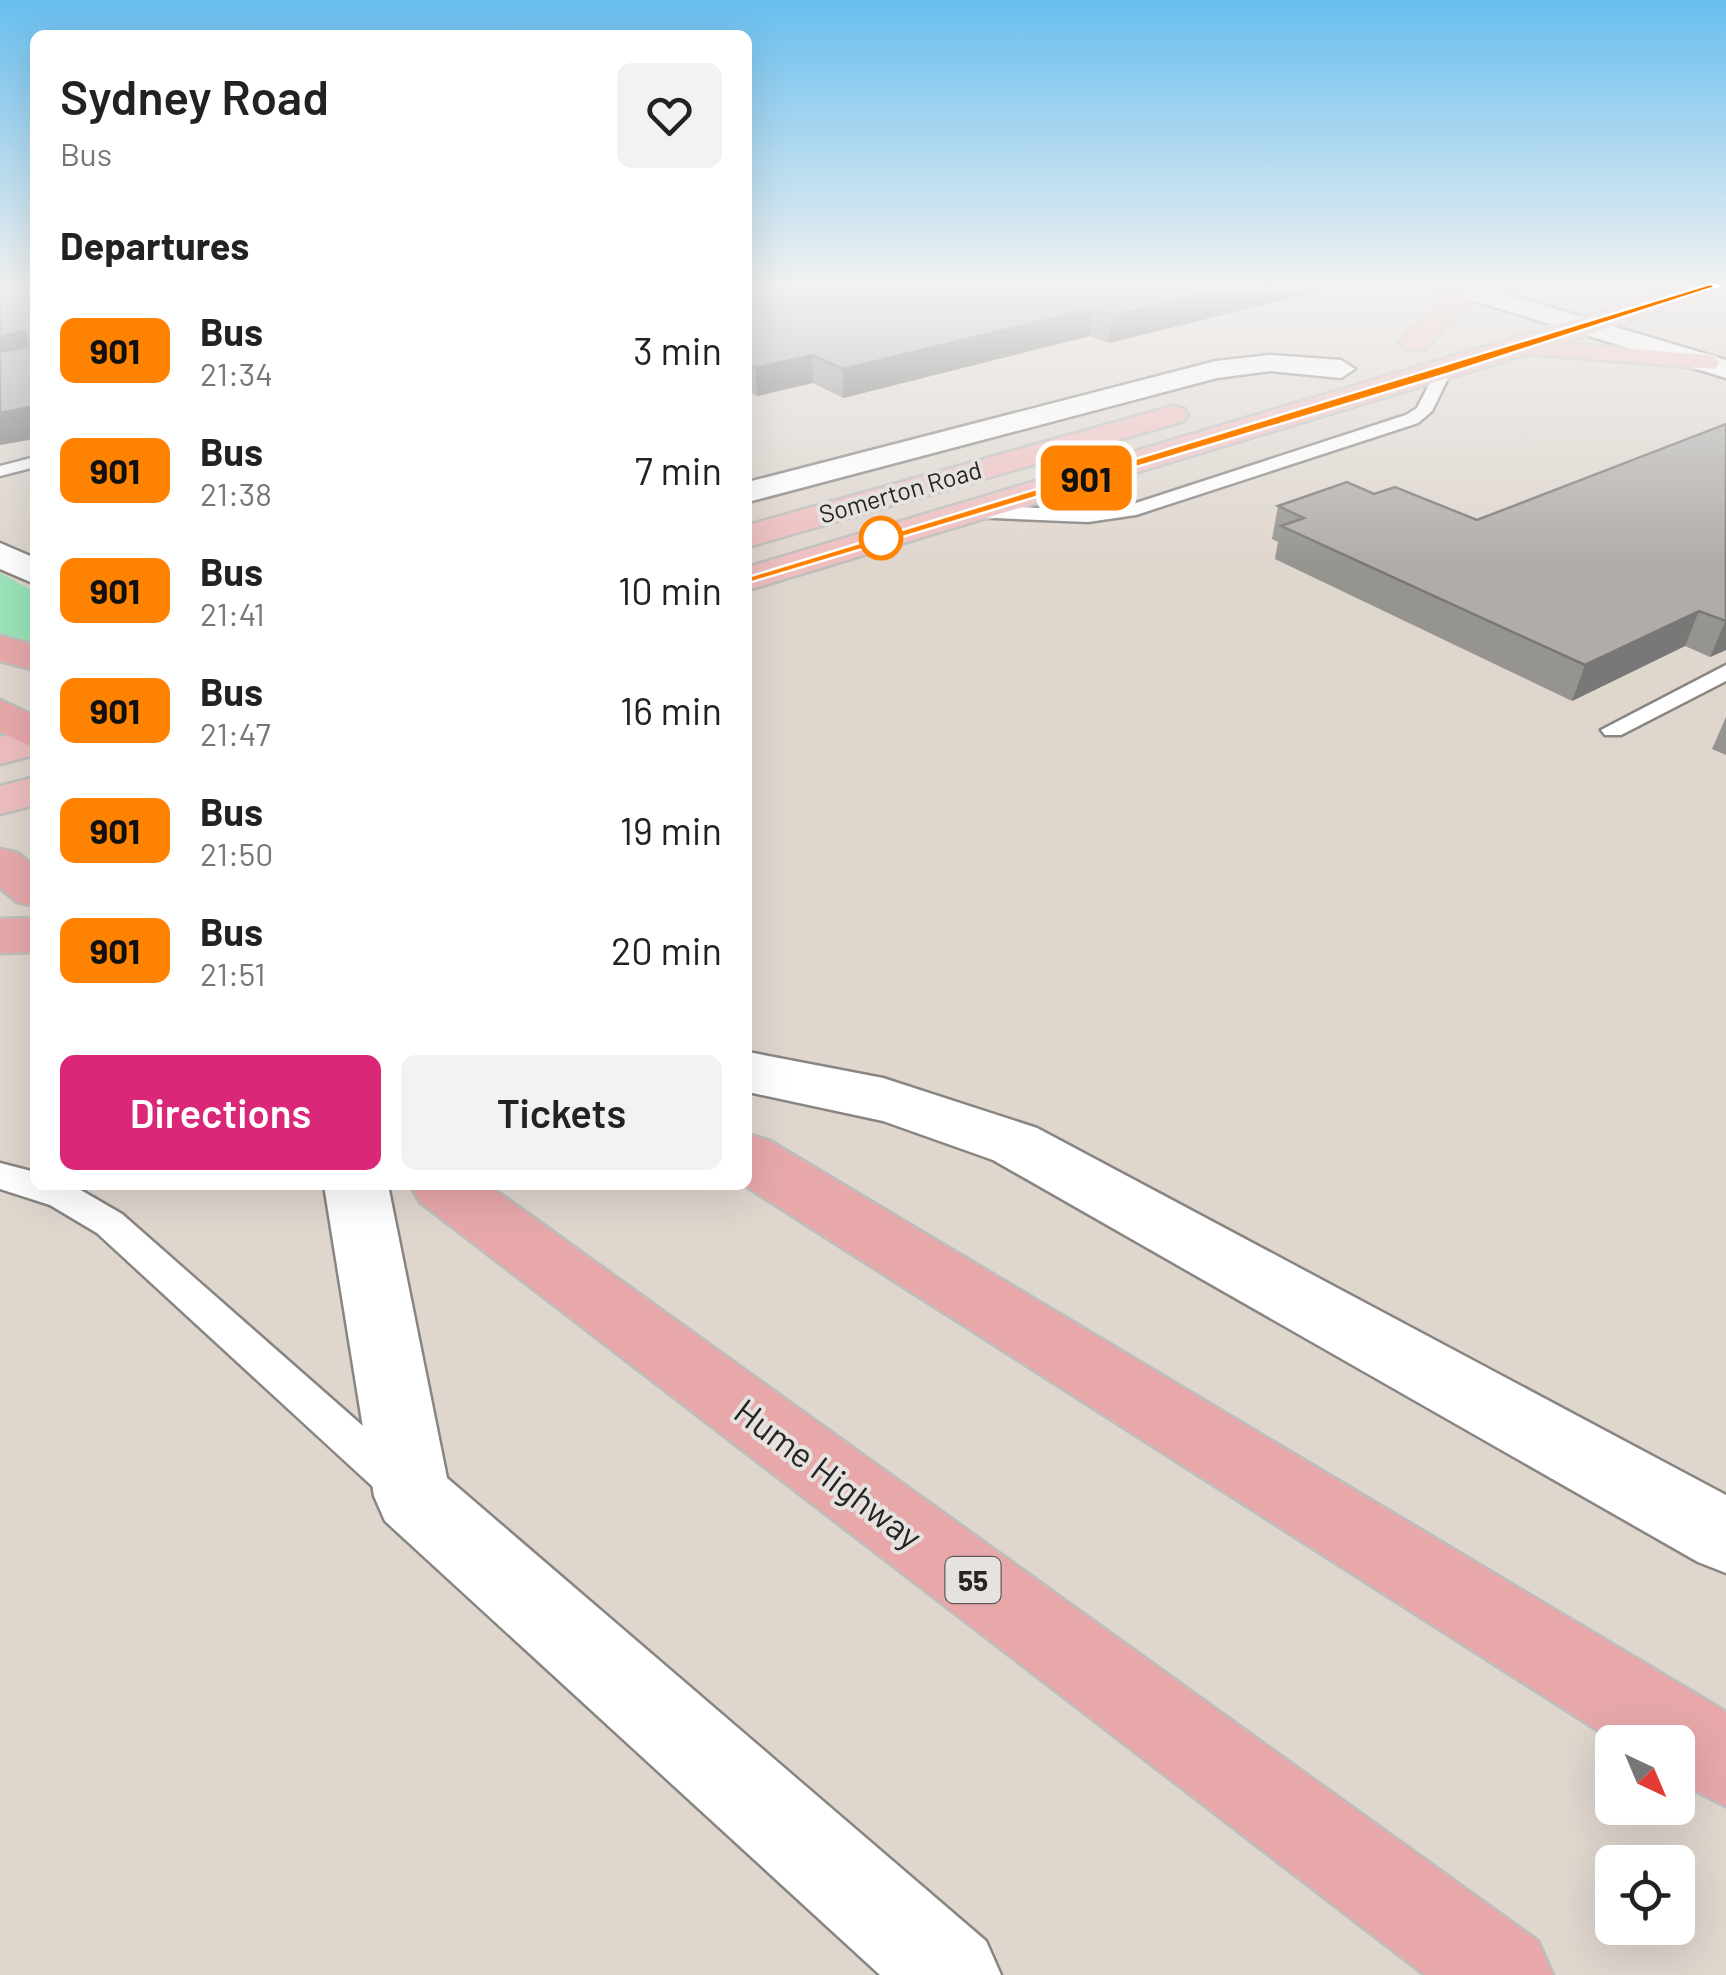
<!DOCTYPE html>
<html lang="en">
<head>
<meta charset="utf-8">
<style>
	:root { --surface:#fff; --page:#f2f2f2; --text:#222; --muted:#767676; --accent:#db2777 }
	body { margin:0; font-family:Barlow,sans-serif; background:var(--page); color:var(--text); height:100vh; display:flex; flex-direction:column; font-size:38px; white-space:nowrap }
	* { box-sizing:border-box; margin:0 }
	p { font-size:32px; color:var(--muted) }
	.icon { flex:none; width:55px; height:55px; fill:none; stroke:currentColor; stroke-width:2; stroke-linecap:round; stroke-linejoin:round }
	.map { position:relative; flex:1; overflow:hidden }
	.drawer { position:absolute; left:30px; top:30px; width:722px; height:1160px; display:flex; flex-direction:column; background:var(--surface); border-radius:15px; box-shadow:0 10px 40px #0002 }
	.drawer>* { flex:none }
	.badge { padding:0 20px; border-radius:15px; font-size:35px; line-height:65px }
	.needle { width:65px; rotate:136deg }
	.controls { position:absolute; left:1595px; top:1725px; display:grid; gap:20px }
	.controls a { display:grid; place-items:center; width:100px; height:100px; border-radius:15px; background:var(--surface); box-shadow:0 10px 40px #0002; font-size:50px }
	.map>.badge { position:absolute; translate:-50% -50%; box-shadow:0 0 0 5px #fff }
	h2 { padding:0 30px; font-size:38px; line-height:90px }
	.round { display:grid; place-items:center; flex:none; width:105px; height:105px; border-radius:15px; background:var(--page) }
	.summary { display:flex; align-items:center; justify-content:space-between; height:170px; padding:0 30px }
	h1 { font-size:48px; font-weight:600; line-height:75px }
	.cta { display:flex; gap:20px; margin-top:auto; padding:20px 30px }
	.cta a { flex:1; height:115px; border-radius:15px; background:var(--accent); color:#fff; font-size:40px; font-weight:600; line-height:115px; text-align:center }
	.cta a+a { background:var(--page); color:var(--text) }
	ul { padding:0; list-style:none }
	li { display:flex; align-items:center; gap:30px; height:120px; padding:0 30px }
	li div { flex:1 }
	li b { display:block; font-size:38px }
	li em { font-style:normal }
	li .badge { min-width:110px; font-weight:700; text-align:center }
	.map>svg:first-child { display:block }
	.built { fill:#dfd6ce; fill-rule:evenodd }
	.green { fill:#99e3b8 }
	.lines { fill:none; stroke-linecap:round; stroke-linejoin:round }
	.service-casing { stroke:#888582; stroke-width:5 }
	.minor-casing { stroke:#888582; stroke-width:5 }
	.primary-casing { stroke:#bebebd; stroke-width:5 }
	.trunk-casing { stroke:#bebebd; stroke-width:5 }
	.service { fill:#fff; fill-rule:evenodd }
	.minor { fill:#fff; fill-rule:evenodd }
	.primary { fill:#eebebf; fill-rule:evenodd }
	.trunk { fill:#e8a8aa; fill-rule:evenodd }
	.wall { fill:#969491 }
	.shaded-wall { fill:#7a7876 }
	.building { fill:#afaca9; stroke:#7a7876; stroke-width:2.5 }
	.line { fill:#ff8200; stroke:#fff; stroke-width:2.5 }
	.stop-dot { fill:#fff; stroke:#ff8200; stroke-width:5 }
	.labels { text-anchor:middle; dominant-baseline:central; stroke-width:8; stroke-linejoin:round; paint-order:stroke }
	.far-street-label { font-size:25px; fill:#262523; stroke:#e5e2df }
	.shield { fill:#e5e2df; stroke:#5f5e5b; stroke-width:2.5 }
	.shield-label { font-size:28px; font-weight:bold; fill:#262523 }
	.near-street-label { font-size:35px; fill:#262523; stroke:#e5e2df }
</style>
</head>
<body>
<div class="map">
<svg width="1726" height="1975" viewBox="0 0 1726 1975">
	<rect width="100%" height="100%" fill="#e5e2df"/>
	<!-- built -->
	<path class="built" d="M0,286h35v899h713v-899h978v1689h-1726zM1612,1742h66v66h-66zM1612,1862h66v66h-66z"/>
	<!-- green -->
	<polygon class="green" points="0,573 35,592 35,644 0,633"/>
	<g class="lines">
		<defs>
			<g id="service">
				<polygon points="1437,369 1451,372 1432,411 1418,423 1136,515 1088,522 972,517 963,511 972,505 1088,510 1133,504 1406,415 1417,408"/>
				<polygon points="35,457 35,467 0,476 0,466"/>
				<polygon points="1726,665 1726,681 1621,735 1605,735 1601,730"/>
				<polygon points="0,1163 35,1172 35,1185 72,1185 122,1214 414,1471 420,1484 414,1497 399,1503 384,1497 97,1233 50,1205 0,1189"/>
			</g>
			<g id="minor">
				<polygon points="1439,286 1479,286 1726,360 1726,378 1442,291"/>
				<polygon points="1270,355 1341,360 1355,369 1341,378 1270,371 1217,378 748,502 748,482 1216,361"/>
				<polygon points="0,543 35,558 35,584 0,569"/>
				<polygon points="748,1052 883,1078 1037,1128 1726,1495 1726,1573 1698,1562 993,1160 883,1121 748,1092"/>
				<polygon points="324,1185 388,1185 447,1478 986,1941 1001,1975 880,1975 385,1521 374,1496"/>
			</g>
			<g id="primary">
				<polygon points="1433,286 1458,286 1470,303 1424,349 1404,349 1400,343 1404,337 1443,302"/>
				<polygon points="1687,286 1726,287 1563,343 1705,355 1715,357 1719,363 1715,369 1528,354 748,590 748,567"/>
				<polygon points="1173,406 1184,409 1188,415 1184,421 748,547 748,525"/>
				<polygon points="35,728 35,755 0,764 0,737"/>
				<polygon points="35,777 35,805 0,814 0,786"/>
			</g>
			<g id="trunk">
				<polygon points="0,636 35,645 35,670 0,661"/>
				<polygon points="0,700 35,716 35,748 0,732"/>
				<polygon points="0,849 18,853 35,867 35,906 17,902 0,888"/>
				<polygon points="35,918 35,952 0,953 0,919"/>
				<polygon points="748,1134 770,1141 1726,1712 1726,1806 1678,1782 1678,1742 1616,1742 744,1185"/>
				<polygon points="410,1185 488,1185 1538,1941 1553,1975 1425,1975 420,1202"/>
			</g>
		</defs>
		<!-- service casing -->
		<use href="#service" class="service-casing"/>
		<!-- minor casing -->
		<use href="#minor" class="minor-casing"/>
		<!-- primary casing -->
		<use href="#primary" class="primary-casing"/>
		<!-- trunk casing -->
		<use href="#trunk" class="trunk-casing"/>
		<!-- service -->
		<use href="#service" class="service"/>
		<!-- minor -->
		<use href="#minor" class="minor"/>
		<!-- primary -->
		<use href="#primary" class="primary"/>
		<!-- trunk -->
		<use href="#trunk" class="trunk"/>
	</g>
	<!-- wall -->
	<g class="wall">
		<polygon points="748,286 1327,286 1326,289 1109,343 1090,336 843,398 813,383 757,396 748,391"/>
		<polygon points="1726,424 1726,650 1710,657 1685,646 1572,701 1275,559 1278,542 1272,539 1278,506 1477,520"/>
		<polygon points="1726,717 1726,755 1712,749"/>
	</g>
	<!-- shaded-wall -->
	<g class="shaded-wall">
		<polygon points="1237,286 1327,286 1326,289 1109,343 1112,316"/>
		<polygon points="1092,309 1090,336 843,398 843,369"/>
		<polygon points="24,331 34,359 0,368 0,337"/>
		<polygon points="812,355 813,383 757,396 756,368"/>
		<polygon points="35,406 35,439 0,445 0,413"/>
		<polygon points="1699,611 1685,646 1572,701 1585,665"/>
		<polygon points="1726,621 1726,650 1710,657 1725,622"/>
	</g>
	<!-- building -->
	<g class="building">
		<polygon points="0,286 35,286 35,406 0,413 0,352 28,347 24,331 0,337"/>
		<polygon points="748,286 1237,286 1112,316 1092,309 843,369 812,355 756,368 748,363"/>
		<polygon points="1726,424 1726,621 1699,611 1585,665 1281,526 1304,518 1278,506 1347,482 1374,494 1395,487 1477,520"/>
	</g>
	<!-- sky -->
	<linearGradient id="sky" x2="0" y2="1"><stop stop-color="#67beef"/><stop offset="0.51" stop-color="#f3f2f1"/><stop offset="1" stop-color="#f3f2f1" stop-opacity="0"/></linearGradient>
	<rect width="1726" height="563" fill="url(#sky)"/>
	<!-- line -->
	<polygon class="line" points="1710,284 1718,286 1447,374 752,582 741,579"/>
	<!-- markers -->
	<circle class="stop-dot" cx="881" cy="538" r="20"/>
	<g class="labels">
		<!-- far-street labels -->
		<g class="far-street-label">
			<text transform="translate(900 491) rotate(-16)">Somerton Road</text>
		</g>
		<!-- shield labels -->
		<rect class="shield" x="945.5" y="1557" width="55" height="46" rx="8"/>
		<g class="shield-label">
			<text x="973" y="1580">55</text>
		</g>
		<!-- near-street labels -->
		<g class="near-street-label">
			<text transform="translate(829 1473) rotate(37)">Hume Highway</text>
		</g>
	</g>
</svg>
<div class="controls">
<a><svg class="needle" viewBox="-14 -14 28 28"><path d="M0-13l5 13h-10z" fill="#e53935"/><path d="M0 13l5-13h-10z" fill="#767676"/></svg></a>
<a><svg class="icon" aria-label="locate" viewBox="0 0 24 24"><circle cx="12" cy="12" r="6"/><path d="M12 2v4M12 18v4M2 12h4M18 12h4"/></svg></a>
</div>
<b class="badge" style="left:1086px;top:478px;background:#ff8200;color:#111">901</b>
<section class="drawer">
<div class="summary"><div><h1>Sydney Road</h1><p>Bus</p></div><a class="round"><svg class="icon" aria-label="heart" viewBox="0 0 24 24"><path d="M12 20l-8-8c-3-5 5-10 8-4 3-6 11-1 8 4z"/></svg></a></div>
<h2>Departures</h2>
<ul>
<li><span class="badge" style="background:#ff8200;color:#111">901</span><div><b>Bus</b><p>21:34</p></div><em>3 min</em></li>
<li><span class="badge" style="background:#ff8200;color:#111">901</span><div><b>Bus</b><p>21:38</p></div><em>7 min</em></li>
<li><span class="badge" style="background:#ff8200;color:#111">901</span><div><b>Bus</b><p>21:41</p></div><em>10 min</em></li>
<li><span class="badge" style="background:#ff8200;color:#111">901</span><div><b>Bus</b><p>21:47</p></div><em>16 min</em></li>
<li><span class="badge" style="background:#ff8200;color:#111">901</span><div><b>Bus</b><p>21:50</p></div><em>19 min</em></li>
<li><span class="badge" style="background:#ff8200;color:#111">901</span><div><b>Bus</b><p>21:51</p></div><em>20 min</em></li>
</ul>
<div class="cta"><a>Directions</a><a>Tickets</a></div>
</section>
</div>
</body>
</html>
